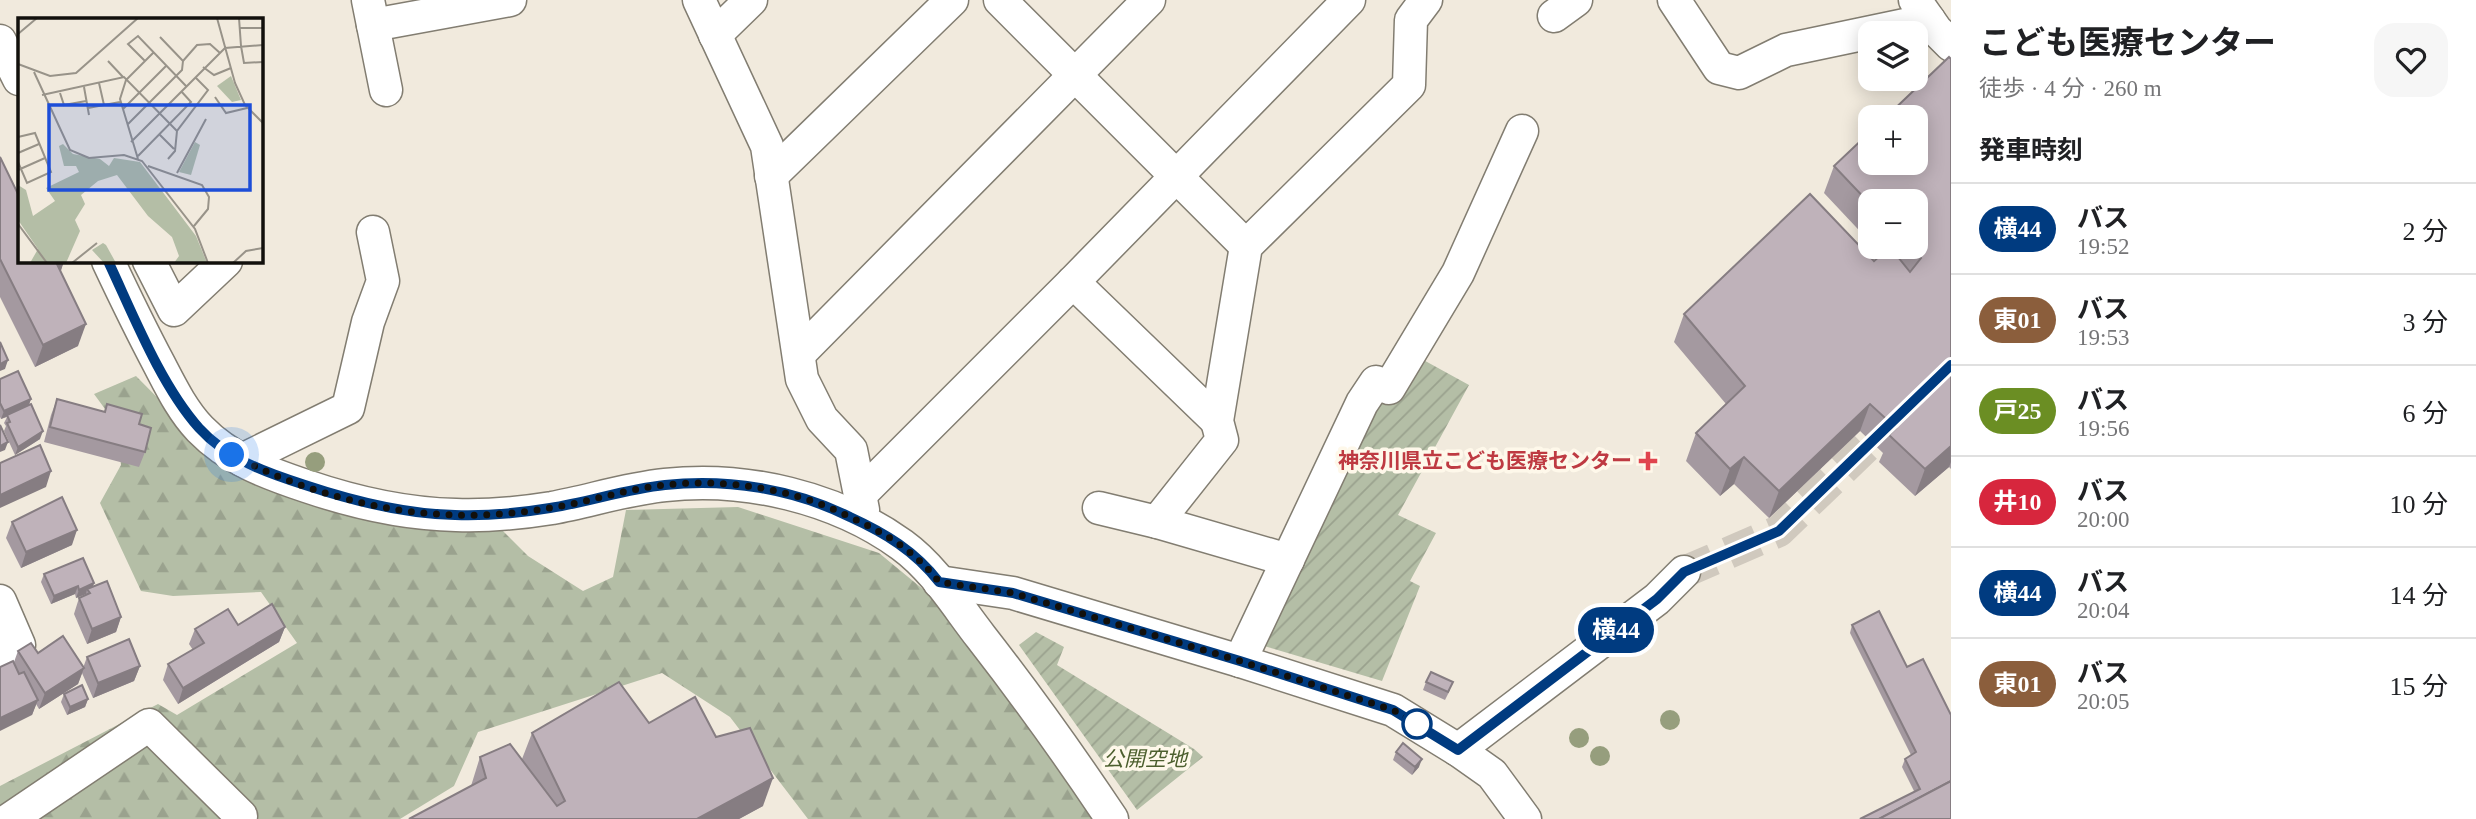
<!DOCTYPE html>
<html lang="ja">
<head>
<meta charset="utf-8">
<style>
	:root { --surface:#fff; --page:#f6f6f6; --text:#202124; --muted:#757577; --line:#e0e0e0 }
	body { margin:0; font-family:"Times New Roman","Noto Sans JP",serif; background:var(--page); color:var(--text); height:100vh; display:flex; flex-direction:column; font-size:26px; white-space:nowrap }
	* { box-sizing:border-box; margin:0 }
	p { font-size:23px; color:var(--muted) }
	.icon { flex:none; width:38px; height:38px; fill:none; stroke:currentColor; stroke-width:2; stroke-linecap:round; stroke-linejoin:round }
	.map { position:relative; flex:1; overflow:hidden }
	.panel { display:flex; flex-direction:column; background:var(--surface); width:525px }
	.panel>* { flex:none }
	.badge { padding:0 14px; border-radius:23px; font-size:24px; line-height:46px }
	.buttons { position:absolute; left:1858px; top:21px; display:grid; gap:14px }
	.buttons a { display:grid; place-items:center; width:70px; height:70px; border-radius:14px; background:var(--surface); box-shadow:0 4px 18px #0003; font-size:35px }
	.you { position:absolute; width:35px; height:35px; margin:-18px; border:5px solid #fff; border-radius:50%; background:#1a73e8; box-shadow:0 0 0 10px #1a73e833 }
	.map>.badge { position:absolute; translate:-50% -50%; box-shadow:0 0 0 4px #fff }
	h2 { padding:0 28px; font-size:26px; line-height:63px }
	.round { display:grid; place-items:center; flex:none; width:74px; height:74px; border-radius:21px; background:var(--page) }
	.headline { display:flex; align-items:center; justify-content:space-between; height:119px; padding:0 28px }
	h1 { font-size:33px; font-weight:700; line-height:52px }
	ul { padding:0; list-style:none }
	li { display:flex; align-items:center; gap:21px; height:91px; padding:0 28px; border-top:2px solid var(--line) }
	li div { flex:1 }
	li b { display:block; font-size:26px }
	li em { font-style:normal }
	li .badge { min-width:77px; font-weight:700; text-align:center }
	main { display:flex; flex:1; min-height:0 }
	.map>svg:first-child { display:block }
	.forest { fill:url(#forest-firs) }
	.garden { fill:url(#garden-furrows) }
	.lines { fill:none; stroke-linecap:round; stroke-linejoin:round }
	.minor-tunnel { stroke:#d0c9be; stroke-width:32; stroke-dasharray:32 16; stroke-linecap:butt }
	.minor-casing { stroke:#827d71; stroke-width:35 }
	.minor { stroke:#fff; stroke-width:32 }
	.tree { fill:#969e7d }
	.wall { fill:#a499a0 }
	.shaded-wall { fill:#867d82 }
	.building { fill:#bfb2ba; stroke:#867d82; stroke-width:2 }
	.line-casing { stroke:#fff; stroke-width:16 }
	.line { stroke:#003b80; stroke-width:10 }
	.walk { stroke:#12100c; stroke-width:7; stroke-dasharray:0 12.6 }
	.health-dot { fill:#e0444e; stroke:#fef8ea; stroke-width:2.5 }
	.stop-dot { fill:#fff; stroke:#003b80; stroke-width:3.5 }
	.labels { text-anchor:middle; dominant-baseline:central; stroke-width:7; stroke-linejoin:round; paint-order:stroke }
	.health-label { font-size:21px; font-weight:bold; fill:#be3a42; stroke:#fef8ea; text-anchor:end }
	.park-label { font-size:21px; font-style:italic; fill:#4c5f2e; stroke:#fef8ea }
	.inset-road { fill:none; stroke:#989389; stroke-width:2 }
	.view { fill:#1d4ed8; fill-opacity:0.15; stroke:#1d4ed8; stroke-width:3.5 }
	.inset-edge { fill:none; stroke:#12100c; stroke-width:3.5 }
</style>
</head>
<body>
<main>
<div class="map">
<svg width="1951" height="819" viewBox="0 0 1951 819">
	<defs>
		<pattern id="forest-firs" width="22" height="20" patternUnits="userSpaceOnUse" patternTransform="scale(1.75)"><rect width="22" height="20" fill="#b4bea6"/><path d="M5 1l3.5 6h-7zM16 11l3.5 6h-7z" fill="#9aa28e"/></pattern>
		<pattern id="garden-furrows" width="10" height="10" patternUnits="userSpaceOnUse" patternTransform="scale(1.75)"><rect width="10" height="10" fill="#b4bea6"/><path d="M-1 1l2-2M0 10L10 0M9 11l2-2" fill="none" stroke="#9aa28e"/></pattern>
	</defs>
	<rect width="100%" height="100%" fill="#f1eadd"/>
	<!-- forest -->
	<polygon class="forest" points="136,376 228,469 347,515 497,525 528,556 583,591 613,577 626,510 738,507 879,553 930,595 1099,819 808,819 730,717 662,673 478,732 454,786 400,819 0,819 0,786 158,704 177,715 297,643 261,592 173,596 141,591 100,503 121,465 116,424 94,394"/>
	<!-- garden -->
	<g class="garden">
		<polygon points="1418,357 1469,385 1398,515 1436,533 1410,581 1420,586 1382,681 1264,646 1370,409"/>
		<polygon points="1036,632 1064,647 1057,665 1194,749 1203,757 1137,810 1019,645"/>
	</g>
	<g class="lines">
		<!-- minor-tunnel -->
		<polyline class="minor-tunnel" points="1684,572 1779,531 1951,365"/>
		<defs>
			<g id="minor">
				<polyline points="368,0 386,90"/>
				<polyline points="699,0 767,146 802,379 822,419 851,450 863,510"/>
				<polyline points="1000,0 1246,246"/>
				<polyline points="1674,0 1719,68 1739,73 1786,50 1929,20"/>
				<polyline points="1915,0 1936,30 1951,45"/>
				<polyline points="1554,16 1576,0"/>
				<polyline points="373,25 510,0"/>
				<polyline points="715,35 751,0"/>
				<polyline points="0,41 19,79"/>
				<polyline points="771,176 952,0"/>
				<path d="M108,261c16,34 33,69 51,103 12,23 23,46 41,65 29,30 67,44 106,57 47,16 99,28 150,29 31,1 65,-2 96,-7 38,-7 74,-19 113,-23 80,-9 171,12 237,60 33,24 54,60 79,92 46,59 89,119 131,182"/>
				<polyline points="149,261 174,310 226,261"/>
				<polyline points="1073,282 1217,421"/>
				<polyline points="799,354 1149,0"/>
				<polyline points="242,460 348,408 368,322 383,281 373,232"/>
				<polyline points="861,494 1073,282 1349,0"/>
				<polyline points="1099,508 1157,522 1288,560"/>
				<polyline points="1157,522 1222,440 1217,421 1246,246 1409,85 1411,20 1426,0"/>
				<polyline points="939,582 1013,593 1240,661 1393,710 1458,750 1492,774 1525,819"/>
				<polyline points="0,601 19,645 0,654"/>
				<polyline points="1240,661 1362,403 1376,382 1389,388 1458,273 1522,131"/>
				<polyline points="1458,750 1657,599 1684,572"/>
				<polyline points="10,819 149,725 241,816"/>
			</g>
		</defs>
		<!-- minor casing -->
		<use href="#minor" class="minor-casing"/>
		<!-- minor -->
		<use href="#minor" class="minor"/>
	</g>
	<!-- trees -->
	<g class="tree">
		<circle cx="315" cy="462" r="10"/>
		<circle cx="1670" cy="720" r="10"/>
		<circle cx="1579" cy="738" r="10"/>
		<circle cx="1600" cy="756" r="10"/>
	</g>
	<!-- wall -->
	<g class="wall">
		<polygon points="1951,59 1951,469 1949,467 1915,496 1879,462 1883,453 1860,431 1769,518 1734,484 1720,496 1686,461 1696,433 1726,404 1674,342 1684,314 1874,261 1881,254 1874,247 1916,247 1871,201 1871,243 1824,193 1834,166"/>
		<polygon points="0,157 19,196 64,261 60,272 78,346 35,367 0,297"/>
		<polygon points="0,379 31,399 29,405 40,439 15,455 4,431 6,426 4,423 7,417 1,419 0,417"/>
		<polygon points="57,399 104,412 107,404 139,424 145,452 139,467 44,442 51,415"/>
		<polygon points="12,522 72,545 21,568 6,538"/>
		<polygon points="44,574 94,583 93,587 121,617 116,632 87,644 74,614 79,598 85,595 86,594 76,598 75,594 51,604 41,582"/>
		<polygon points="238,625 285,627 279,642 178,704 163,680 168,664 193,650 189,644 195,629"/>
		<polygon points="1852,625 1907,667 1951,819 1914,791 1902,767 1905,759 1911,755 1850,633"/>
		<polygon points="18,651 38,653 83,668 87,657 140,666 134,681 93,698 82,673 78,684 39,709 36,704 32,715 14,662"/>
		<polygon points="1426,682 1450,690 1445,700 1423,690"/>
		<polygon points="64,694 88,699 85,707 67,715 61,702"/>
		<polygon points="649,723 716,737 763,806 739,819 409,819 471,786 480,757 522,759 532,733"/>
		<polygon points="1396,752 1419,767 1412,775 1393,760"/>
	</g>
	<!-- shaded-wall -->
	<g class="shaded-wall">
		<polygon points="59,261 64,261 58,280 56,262"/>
		<polygon points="86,324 78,346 35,367 43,345"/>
		<polygon points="8,360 5,369 0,371 0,364"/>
		<polygon points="31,399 28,407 1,419 4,411"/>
		<polygon points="1870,404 1860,431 1769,518 1779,491"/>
		<polygon points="43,431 40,439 15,455 18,447"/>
		<polygon points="8,442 5,450 0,452 0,446"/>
		<polygon points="1951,446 1951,462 1949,467 1915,496 1925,469"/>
		<polygon points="1744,457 1734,484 1720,496 1730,469"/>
		<polygon points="51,471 46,487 0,508 0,495"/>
		<polygon points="77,530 72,545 21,568 26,552"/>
		<polygon points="94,583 91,591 87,589 86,594 76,598 79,590"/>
		<polygon points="78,586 75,594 51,604 54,596"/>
		<polygon points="121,617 116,632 87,644 92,629"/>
		<polygon points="285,627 279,642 178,704 183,688"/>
		<polygon points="140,666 134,681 93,698 98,683"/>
		<polygon points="84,668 78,684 39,709 45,693"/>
		<polygon points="88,699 85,707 67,715 70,707"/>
		<polygon points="38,700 32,715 0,731 0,718"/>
		<polygon points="1422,759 1419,767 1412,775 1415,767"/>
		<polygon points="773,778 763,806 739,819 697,819"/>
	</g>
	<!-- building -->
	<g class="building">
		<polygon points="1949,57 1951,59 1951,446 1925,469 1889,435 1896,428 1870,404 1779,491 1744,457 1730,469 1696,433 1745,386 1684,314 1810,194 1874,261 1890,247 1910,272 1921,258 1910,247 1916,247 1916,201 1871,201 1871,205 1834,166 1871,131 1871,163 1916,163 1916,117 1886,117"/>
		<polygon points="0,157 19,196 19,261 59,261 56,262 86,324 43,345 0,259"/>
		<polygon points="0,342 8,360 0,364"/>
		<polygon points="18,371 31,399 4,411 0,403 0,379"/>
		<polygon points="57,399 105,412 107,404 142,414 139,424 151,428 145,452 50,427"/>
		<polygon points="31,404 43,431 18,447 7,423 10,422 7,415"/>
		<polygon points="0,425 8,442 0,446"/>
		<polygon points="40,445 51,471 0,495 0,463"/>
		<polygon points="62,497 77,530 26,552 12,522"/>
		<polygon points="83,558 94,583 79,590 78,586 54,596 44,574"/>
		<polygon points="107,581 121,617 92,629 79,598 90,593 87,589"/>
		<polygon points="272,604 285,627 183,688 168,664 204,643 195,629 228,609 238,625"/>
		<polygon points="1879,611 1907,667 1923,659 1951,715 1951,781 1879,819 1860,819 1920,789 1905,759 1916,752 1852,625"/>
		<polygon points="63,636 84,668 45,693 18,651 31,643 38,653"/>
		<polygon points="129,639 140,666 98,683 87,657"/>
		<polygon points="13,661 19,674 24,672 38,700 0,718 0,667"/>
		<polygon points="1431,672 1453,682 1448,692 1426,682"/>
		<polygon points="619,682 649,723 695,697 716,737 750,728 773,778 697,819 409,819 486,778 480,757 510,744 557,806 565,801 532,733"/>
		<polygon points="82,685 88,699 70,707 64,694"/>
		<polygon points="1403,743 1422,759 1415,767 1396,752"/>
		<polygon points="1951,781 1951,819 1879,819"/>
	</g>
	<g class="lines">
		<defs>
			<path id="line" d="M108,261c25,53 52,123 91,167 28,31 68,45 106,57 48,16 99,29 150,30 31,1 65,-2 95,-7 39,-6 76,-19 115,-23 62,-7 129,4 185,32 35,16 65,34 89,65l74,11 227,68 153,49 65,40 199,-151 27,-27 95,-41 172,-166"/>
		</defs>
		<!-- line casing -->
		<use href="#line" class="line-casing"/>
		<!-- line -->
		<use href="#line" class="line"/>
		<!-- walk -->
		<path class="walk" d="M232,455c67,35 147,58 223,60 31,1 65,-2 95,-7 39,-6 76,-19 115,-23 62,-7 129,4 185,32 35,16 65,34 89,65l74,11 227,68 153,49 24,14"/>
	</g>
	<!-- markers -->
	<path class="health-dot" d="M1644.5 450.5h7v7h7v7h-7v7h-7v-7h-7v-7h7z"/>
	<circle class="stop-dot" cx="1417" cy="724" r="14"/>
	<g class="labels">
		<!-- health labels -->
		<g class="health-label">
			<text x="1632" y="461">神奈川県立こども医療センター</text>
		</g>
		<!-- park labels -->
		<g class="park-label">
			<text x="1145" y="759">公開空地</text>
		</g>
	</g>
	<!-- overview -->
	<g transform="translate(18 18)">
		<rect width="245" height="245" fill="#f1eadd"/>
		<path d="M45,126l10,10 27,5 9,7 5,-8 26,4 56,74 11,27h-33l5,-7 -7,-19 -24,-21 -31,-41 -19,6 -17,14 4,9 -10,16 5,11 -14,32h-36l8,-14 -20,-29v-35l8,5 7,26 22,-15 -9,-13 33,-16 -3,-6h-12l-5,-20zM85,225l3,2 10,18h-12l-12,-13z" fill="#b4bea6"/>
		<path d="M213,58l10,24 -9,2 -15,-16z" fill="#b4bea6"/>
		<path d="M177,124l5,3 -9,30 -12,-3z" fill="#b4bea6"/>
		<path class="inset-road" d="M199,0l18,65 10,22 18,18M221,0l2,28M221,10h24M0,16l19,-16M142,19l23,24 14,-16 13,-1 10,9M223,28l3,17 19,-1M90,43l15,16M127,43l-17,-17 10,-8 48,50M0,46l32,12 26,-3 62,-55M185,49l11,8 17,-7M16,54l36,78 19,8 35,-3 18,6 53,68 13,34M81,65l5,22M66,69l5,28M42,75l4,12 22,-4M24,77l82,-18 53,54M197,79l11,16 21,-5M70,90l32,-6M105,91l43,-43M110,106l54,-54 1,-9M141,116l15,15M0,119l17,-4 16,39 -24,11 -9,-21M113,124l94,-94 38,-3M0,135l21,-9M120,138l53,-54 -10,-11M120,141l-18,-60 6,-19 27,-27M150,141l7,-8 2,-20 31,-41 -13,-13M130,148l54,19 7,12 -1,12 -14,17M0,152l27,-12M159,155l29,-54M0,206l29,39M54,245l25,-20M215,245l13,-12 17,-3"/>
		<path class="view" d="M31,87h201v85h-201z"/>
		<rect width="245" height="245" class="inset-edge"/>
	</g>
</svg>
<div class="buttons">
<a><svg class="icon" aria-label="layers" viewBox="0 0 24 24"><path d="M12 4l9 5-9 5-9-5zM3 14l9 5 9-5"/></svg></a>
<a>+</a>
<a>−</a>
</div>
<div class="you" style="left:232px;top:455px"></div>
<b class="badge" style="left:1616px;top:630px;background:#003b80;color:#fff">横44</b>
</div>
<section class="panel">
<div class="headline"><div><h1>こども医療センター</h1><p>徒歩 · 4 分 · 260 m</p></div><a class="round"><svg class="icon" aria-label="heart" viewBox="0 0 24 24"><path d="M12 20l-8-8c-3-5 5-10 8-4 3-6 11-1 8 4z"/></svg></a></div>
<h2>発車時刻</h2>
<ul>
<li><span class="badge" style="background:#003b80;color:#fff">横44</span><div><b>バス</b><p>19:52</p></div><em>2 分</em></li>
<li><span class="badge" style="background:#8b5e3c;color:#fff">東01</span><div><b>バス</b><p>19:53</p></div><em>3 分</em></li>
<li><span class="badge" style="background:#6b8e23;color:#fff">戸25</span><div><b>バス</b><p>19:56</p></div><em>6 分</em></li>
<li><span class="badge" style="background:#d7263d;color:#fff">井10</span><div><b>バス</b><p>20:00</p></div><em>10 分</em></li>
<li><span class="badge" style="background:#003b80;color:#fff">横44</span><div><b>バス</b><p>20:04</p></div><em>14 分</em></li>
<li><span class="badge" style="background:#8b5e3c;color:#fff">東01</span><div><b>バス</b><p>20:05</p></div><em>15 分</em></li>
</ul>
</section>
</main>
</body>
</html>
